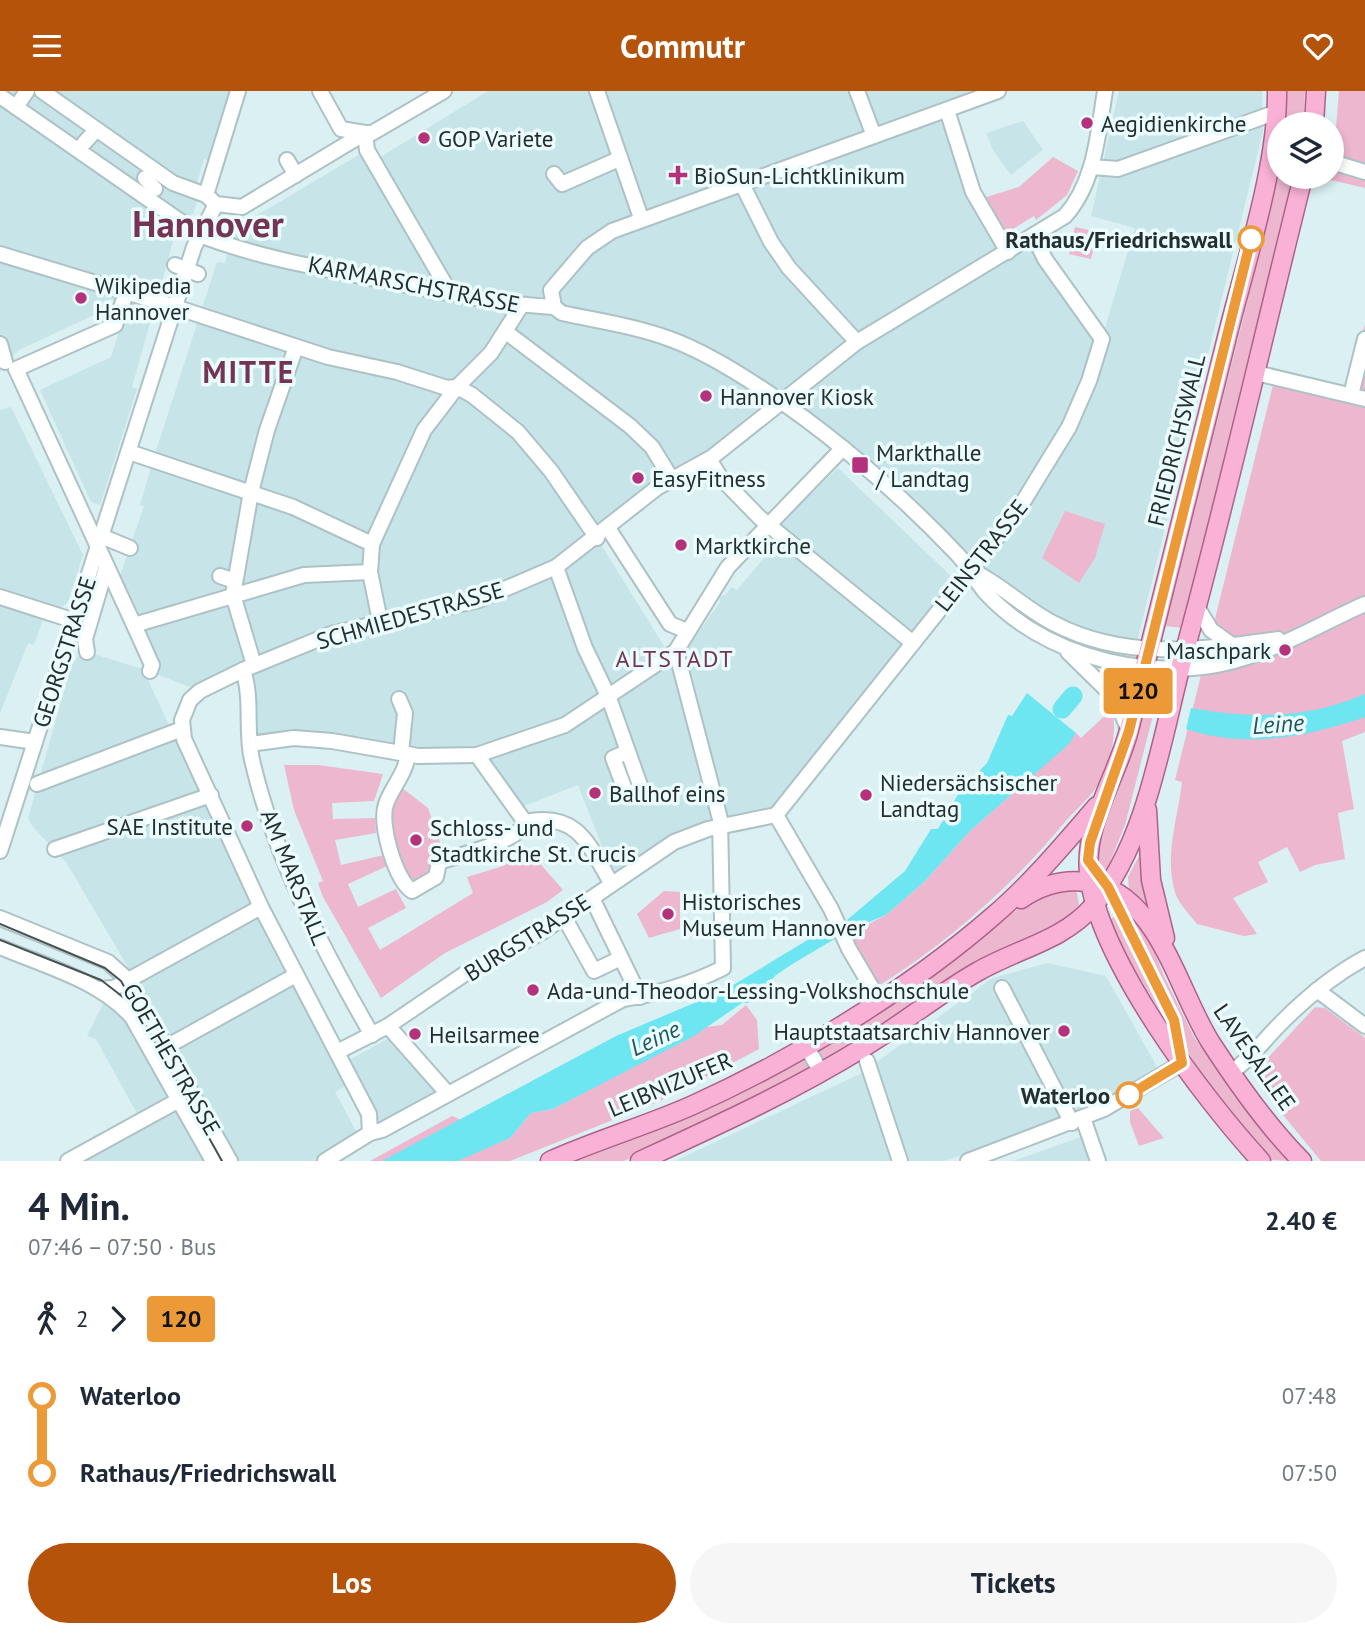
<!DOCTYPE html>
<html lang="de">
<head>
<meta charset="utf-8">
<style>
	:root { --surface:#fff; --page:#f6f6f7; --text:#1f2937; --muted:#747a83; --accent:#b45309 }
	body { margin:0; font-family:"PT Sans",sans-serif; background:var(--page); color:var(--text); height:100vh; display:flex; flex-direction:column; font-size:26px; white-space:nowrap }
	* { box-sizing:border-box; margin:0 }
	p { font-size:23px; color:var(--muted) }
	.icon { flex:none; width:38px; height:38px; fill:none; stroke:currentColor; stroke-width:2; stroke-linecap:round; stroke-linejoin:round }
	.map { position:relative; height:1070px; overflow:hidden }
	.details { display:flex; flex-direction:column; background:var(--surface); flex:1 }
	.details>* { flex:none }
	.badge { padding:0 14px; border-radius:5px; font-size:24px; line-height:46px }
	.tools { position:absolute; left:1267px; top:21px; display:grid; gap:14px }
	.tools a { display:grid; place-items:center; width:77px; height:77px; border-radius:50%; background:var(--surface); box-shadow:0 4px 10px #0003; font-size:35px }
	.map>.badge { position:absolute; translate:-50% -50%; box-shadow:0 0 0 4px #fff }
	.legs { display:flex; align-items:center; gap:10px; height:77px; padding:0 28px; font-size:23px }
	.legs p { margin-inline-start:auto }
	.head { display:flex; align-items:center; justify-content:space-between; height:119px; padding:0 28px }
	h1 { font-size:38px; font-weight:800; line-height:52px }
	.cta { display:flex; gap:14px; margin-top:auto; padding:14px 28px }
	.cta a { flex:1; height:80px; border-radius:42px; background:var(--accent); color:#fff; font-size:28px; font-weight:800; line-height:80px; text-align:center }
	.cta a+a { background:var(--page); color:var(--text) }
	ul { padding:0 28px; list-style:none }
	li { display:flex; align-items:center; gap:24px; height:77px; font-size:26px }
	li i { display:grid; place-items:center; width:10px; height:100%; margin:0 9px; background:currentColor }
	li i::after { content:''; width:18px; height:18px; margin:-9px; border:5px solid; border-radius:50%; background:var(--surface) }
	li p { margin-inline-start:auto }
	li:first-child i { background:linear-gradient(#0000 50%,currentColor 0) }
	li:last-child i { background:linear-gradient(currentColor 50%,#0000 0) }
	header { display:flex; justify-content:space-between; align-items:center; height:91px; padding:0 28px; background:var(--accent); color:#fff; font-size:32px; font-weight:800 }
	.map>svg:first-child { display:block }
	.built { fill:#c7e5e9 }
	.green { fill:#edb7cf }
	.water { fill:#6de6f2 }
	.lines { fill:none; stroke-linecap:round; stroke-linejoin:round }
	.river { stroke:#6de6f2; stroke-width:19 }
	.minor-casing { stroke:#adc2c4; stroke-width:18 }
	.major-casing { stroke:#ac6289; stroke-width:21 }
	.minor { stroke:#fff; stroke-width:14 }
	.major { stroke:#f9b2d6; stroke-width:18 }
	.tram { stroke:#475253; stroke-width:2 }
	.line-1-casing { stroke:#fff; stroke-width:16 }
	.line-1 { stroke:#ec9938; stroke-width:10 }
	.poi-dot { fill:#b4327b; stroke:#eafcfe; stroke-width:2.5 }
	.stop-1-dot { fill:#fff; stroke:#ec9938; stroke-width:3.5 }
	.labels { text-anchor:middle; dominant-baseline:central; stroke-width:7; stroke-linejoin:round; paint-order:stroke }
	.poi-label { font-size:23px; fill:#252d2e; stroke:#eafcfe; text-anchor:start }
	.stop-label { font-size:23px; font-weight:bold; fill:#252d2e; stroke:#eafcfe; text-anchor:end }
	.street-label { font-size:23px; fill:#252d2e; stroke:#eafcfe }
	.neighbourhood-label { font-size:24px; letter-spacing:2px; fill:#753455; stroke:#eafcfe }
	.water-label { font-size:24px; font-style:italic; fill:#20555a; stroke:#eafcfe }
	.district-label { font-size:30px; font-weight:bold; letter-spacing:2px; fill:#753455; stroke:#eafcfe }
	.town-label { font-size:37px; font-weight:bold; fill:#753455; stroke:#eafcfe }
</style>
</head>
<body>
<header><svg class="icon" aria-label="menu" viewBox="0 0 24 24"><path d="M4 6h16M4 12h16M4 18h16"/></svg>Commutr<svg class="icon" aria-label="heart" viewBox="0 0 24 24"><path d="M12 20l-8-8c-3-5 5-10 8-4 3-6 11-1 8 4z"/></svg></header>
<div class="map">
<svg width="1365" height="1070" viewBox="0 0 1365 1070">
	<rect width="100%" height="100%" fill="#daf0f2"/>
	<!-- built -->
	<g class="built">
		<polygon points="0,0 243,0 211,70 204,68 196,95 198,108 194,121 174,147 132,296 137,298 100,414 91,411 40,299 111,266 122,231 132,234 137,217 109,208 109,217 19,259 0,277"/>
		<polygon points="488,0 850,0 869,54 947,28 1006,162 1031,148 1102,247 1135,137 1091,125 1119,0 1262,0 1263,40 1137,551 1092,541 1057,525 982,477 846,354 776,305 711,367 597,447 667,560 676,560 689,554 720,511 719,505 725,504 732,496 737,499 780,448 777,436 838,377 954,488 775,722 708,738 617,788 601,763 604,761 578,694 516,718 482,670 332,650 250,653 254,636 251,580 200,600 151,581 134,534 138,520 120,485 144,415 140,414 154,366 217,171 225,172 235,130 244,132 367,59 374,70"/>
		<polygon points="865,0 973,0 879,34"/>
		<polygon points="1023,30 1043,59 1011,84 993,59 986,42"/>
		<polygon points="11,316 83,464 68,511 42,531 34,554 28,552 0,622 0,319"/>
		<polygon points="87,561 143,578 169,634 166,637 182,638 337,961 349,969 391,946 417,972 438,1005 382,1035 357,988 335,1001 361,1049 321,1070 238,1070 174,955 200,929 169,946 66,771 32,735 28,727 71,576 77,566"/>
		<polygon points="1048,872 1106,885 1157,976 1086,1020 944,1070 675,1070 862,982 992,887"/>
		<polygon points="105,909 129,931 173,1009 140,1028 96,948 87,945"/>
		<polygon points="177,1015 206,1070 81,1070"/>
		<polygon points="1081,1046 1089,1070 1013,1070"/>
	</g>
	<!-- green -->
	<g class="green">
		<polygon points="1284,0 1305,0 1303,33 1283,33"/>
		<polygon points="1339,0 1365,0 1365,97 1327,88 1332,86"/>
		<polygon points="1279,65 1279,86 1294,86 1184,537 1165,535 1247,212"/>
		<polygon points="1053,66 1078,80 1067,104 1036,129 1034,125 1000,146 980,108 1019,96"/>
		<polygon points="1075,136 1098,141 1091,168 1069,163"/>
		<path d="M1365,233v408l-23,9 12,68 -16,4 7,46 -30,6 -15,7 -13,-25 -29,15 10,20 -35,16 24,36 -13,2 -47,-12c-7,-9 -19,-21 -22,-32 -11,-38 3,-73 7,-110l-7,-2 98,-395 72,15z"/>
		<polygon points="1065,420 1105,433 1095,467 1079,492 1042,467"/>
		<path d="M1155,588l6,5 -36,141 -19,46 -7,2c-14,-25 23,-89 31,-115 8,-25 14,-50 20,-75z"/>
		<path d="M1112,618c6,24 -2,55 -15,77 -8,13 -22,24 -32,36 -54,65 -114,118 -185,163h-10l-23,-39 10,-16 29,-15 38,-33 46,-51 98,-87 8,-11 5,5z"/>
		<polygon points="284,674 318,674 383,683 374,710 332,712 333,728 375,727 376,742 335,749 341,774 384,764 387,775 348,793 358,816 396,798 406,817 368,837 380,859 473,802 467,786 500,776 530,761 563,799 547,811 445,862 381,907 323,806 318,792 323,790 294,719"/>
		<polygon points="397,693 428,717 446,769 436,786 403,794 385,714"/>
		<polygon points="1141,761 1149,812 1145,814 1129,801 1128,786"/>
		<polygon points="1072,798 1077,802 1079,814 1064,829 977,872 889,933 828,970 716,1027 624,1070 573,1070 669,1033 975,851 1028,810 1040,803"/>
		<polygon points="664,800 680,801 680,838 649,847 637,823"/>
		<path d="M1128,816l22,32 13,35 31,63 41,60 54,64 -19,-1c-63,-74 -114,-152 -162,-236l8,-11z"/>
		<polygon points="746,914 757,929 759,958 658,1011 510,1070 370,1070 452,1025 459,1028 481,1059 510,1047 531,1022 553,1018 706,936 722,934"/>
		<polygon points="1315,916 1325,917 1365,947 1365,1070 1321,1070 1264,1001 1265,970"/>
		<polygon points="1138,1017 1164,1047 1139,1055 1130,1031 1130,1020"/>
	</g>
	<!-- water -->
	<g class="water">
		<polygon points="1027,602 1076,642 1069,653 970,740 924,791 886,824 850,839 794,872 776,884 748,912 742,912 694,945 553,1018 531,1022 510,1047 458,1070 382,1070 616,945 725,899 829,836 847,829 905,780 931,738 938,738 960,700 987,672 1008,624 1012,625"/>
		<path d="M1365,603v23c-57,20 -120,32 -179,12l5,-21c63,11 116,11 174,-14z"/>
	</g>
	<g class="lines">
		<!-- river -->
		<polyline class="river" points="1062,618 1073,605"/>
		<defs>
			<g id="minor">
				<polyline points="42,0 173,92 206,104 216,113 242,116 365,42 372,42 444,0"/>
				<polyline points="320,0 341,38 365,42"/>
				<polyline points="597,0 641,127"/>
				<polyline points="857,0 874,45"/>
				<path d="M0,5l200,139c59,23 124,34 186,46 56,11 111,23 168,26l8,6c36,8 73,13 108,26 53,19 130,74 174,110 39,32 78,68 113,105 11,11 18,26 28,38 53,58 141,84 218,75 57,-6 110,-40 162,-63"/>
				<polyline points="16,16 27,0"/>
				<polyline points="947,19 973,101 1008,161"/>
				<polyline points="365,42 367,59 450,202"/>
				<polyline points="84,52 96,39"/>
				<polyline points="287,69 296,84"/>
				<polyline points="1332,71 1365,81"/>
				<polyline points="1091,76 1118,78 1277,21"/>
				<polyline points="554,83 562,93 619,68"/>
				<polyline points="145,87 155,98"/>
				<polyline points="741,91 771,151 789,177 857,251"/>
				<polyline points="206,104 238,0"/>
				<polyline points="0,163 175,216 328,266 397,281 447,297 457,296 472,304 518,341 551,380 597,447"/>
				<polyline points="175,174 198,183"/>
				<polyline points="554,216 551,199 587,157 612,140 998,0"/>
				<polyline points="506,241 630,335 652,356 671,387"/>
				<polyline points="0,253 5,271"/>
				<polyline points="16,278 134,534 152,574 150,580"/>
				<polyline points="16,278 115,234 126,202"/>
				<polyline points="1256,282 1365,308"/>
				<polyline points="1351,304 1365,248"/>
				<polyline points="129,361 293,416 372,453"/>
				<polyline points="709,368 720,386 760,427 913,552"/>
				<polyline points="608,437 670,533 687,540"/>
				<polyline points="101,445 130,457"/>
				<polyline points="556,476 585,557 609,607 641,697 627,704 613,667 627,661"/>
				<path d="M973,480c29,14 51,37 80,52 72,38 148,27 225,16"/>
				<polyline points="220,485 235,490"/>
				<polyline points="0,506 75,530"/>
				<polyline points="1197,516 1211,539 1232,554"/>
				<polyline points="380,530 370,481 372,453 424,339 457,296 491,262 521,215"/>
				<polyline points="134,534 304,484 370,481"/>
				<polyline points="87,561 85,548 106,477"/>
				<polyline points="1068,561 1116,608 1129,640"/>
				<polyline points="254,574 233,504 251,401 267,339 296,256"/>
				<path d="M243,579c10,30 2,60 9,90 23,99 70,188 120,275"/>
				<polyline points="399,608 405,622 401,662"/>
				<polyline points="0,646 35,651"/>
				<polyline points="250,653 294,647 332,650 418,665 477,664 565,634 676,560 728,476 843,357"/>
				<path d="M408,663c-2,19 -16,33 -22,50 -7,20 9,75 26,87l24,-14 3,-15c19,-7 81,-20 86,-40"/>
				<polyline points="477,664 525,731"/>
				<polyline points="37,693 182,638"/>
				<polyline points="776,724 831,818 849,858 879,909"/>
				<path d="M525,731c53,-11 64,23 86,61"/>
				<polyline points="55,758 211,704"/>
				<polyline points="0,760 194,156 216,113"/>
				<polyline points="592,807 640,906"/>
				<polyline points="564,826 594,880 621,867"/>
				<polyline points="0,827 108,871 128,889 230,1070"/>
				<path d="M0,856c45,19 99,33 132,70l81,144"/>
				<polyline points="1002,897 1072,1032"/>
				<polyline points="99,898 114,897 261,816"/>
				<polyline points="1317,899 1365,935"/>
				<polyline points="388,935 448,1003"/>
				<polyline points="806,955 821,981"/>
				<polyline points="157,961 296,884"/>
				<polyline points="337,961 388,935 466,882 542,841 674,751 708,738 776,724 1015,424 1069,336 1089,290 1102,248 1045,168 1034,145"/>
				<polyline points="867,970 900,1070"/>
				<path d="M1232,981c20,-15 33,-33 50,-50 25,-25 53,-48 83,-64"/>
				<polyline points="1083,1027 1098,1070"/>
				<path d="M370,1042l-1,-19 -108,-207 -77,-168 -2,-19 8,-20 10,-9 43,-21 88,-36 148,-34 77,-33 102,-80 53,-29 146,-116 208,-126c30,-33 33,-83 40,-125"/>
				<polyline points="68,1070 179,1009"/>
				<path d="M325,1070l45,-28 12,-3 241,-131c35,-5 68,-15 100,-31l-3,-149 -44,-168"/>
				<polyline points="968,1070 1104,1018 1182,972"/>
			</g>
			<g id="major">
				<polyline points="1314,33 1316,0"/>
				<polyline points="1147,719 1151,789 1165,847"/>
				<path d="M1021,808c19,-13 41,-20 65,-17 72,9 91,108 125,161 26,40 57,84 91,118"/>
				<path d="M550,1070c46,-21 96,-35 143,-56 100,-45 215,-115 299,-188 39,-33 72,-73 105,-111"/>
				<path d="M640,1070c76,-35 153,-70 224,-114 39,-23 74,-53 113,-75 39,-23 86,-31 116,-66 53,-62 68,-164 88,-241 45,-162 81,-325 122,-488"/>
				<path d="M1261,1070c-58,-63 -164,-203 -172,-288 -5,-50 28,-96 40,-143 34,-132 65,-265 99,-397 18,-72 50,-169 49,-242"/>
			</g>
		</defs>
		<!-- minor casing -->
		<use href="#minor" class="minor-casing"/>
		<!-- major casing -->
		<use href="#major" class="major-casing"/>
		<!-- minor -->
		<use href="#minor" class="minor"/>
		<!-- major -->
		<use href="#major" class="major"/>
		<!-- tram -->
		<g class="tram">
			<polyline points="0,833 105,877 121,890 222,1070"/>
			<polyline points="0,849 101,889 123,906"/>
		</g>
	</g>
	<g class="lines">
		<defs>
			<polyline id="line-1" points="1129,1004 1182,972 1174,929 1108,796 1088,769 1090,752 1129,640 1251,148"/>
		</defs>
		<!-- line-1 casing -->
		<use href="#line-1" class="line-1-casing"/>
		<!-- line-1 -->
		<use href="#line-1" class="line-1"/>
	</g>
	<!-- markers -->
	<g class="poi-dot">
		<circle cx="1087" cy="32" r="7"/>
		<circle cx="424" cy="47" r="7"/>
		<path d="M674.5 73.5h7v7h7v7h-7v7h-7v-7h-7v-7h7z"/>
		<circle cx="81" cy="207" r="7"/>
		<circle cx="706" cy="305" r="7"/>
		<rect x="851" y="365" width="18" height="18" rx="3.5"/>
		<circle cx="638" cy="387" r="7"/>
		<circle cx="681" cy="454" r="7"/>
		<circle cx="1285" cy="559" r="7"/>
		<circle cx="595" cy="702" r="7"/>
		<circle cx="866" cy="704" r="7"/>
		<circle cx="247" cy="735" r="7"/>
		<circle cx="416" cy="749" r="7"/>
		<circle cx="668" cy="823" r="7"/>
		<circle cx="533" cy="899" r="7"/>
		<circle cx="1064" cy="940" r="7"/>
		<circle cx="415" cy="943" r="7"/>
	</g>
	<g class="stop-1-dot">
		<circle cx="1251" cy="148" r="12"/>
		<circle cx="1129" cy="1004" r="12"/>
	</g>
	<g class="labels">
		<!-- poi labels -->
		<g class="poi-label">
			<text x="1101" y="32">Aegidienkirche</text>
			<text x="438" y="47">GOP Variete</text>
			<text x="694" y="84">BioSun-Lichtklinikum</text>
			<text x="95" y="194">Wikipedia<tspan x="95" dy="26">Hannover</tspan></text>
			<text x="720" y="305">Hannover Kiosk</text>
			<text x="876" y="361">Markthalle<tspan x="876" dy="26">/ Landtag</tspan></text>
			<text x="652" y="387">EasyFitness</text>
			<text x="695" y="454">Marktkirche</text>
			<text x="1271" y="559" text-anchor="end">Maschpark</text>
			<text x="880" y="691">Niedersächsischer<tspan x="880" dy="26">Landtag</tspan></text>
			<text x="609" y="702">Ballhof eins</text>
			<text x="233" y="735" text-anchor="end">SAE Institute</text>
			<text x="430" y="736">Schloss- und<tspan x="430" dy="26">Stadtkirche St. Crucis</tspan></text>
			<text x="682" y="810">Historisches<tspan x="682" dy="26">Museum Hannover</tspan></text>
			<text x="547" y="899">Ada-und-Theodor-Lessing-Volkshochschule</text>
			<text x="1050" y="940" text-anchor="end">Hauptstaatsarchiv Hannover</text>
			<text x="429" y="943">Heilsarmee</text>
		</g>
		<!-- stop labels -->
		<g class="stop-label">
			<text x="1232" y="148">Rathaus/Friedrichswall</text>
			<text x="1110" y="1004">Waterloo</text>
		</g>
		<!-- street labels -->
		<g class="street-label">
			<text transform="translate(414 193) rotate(11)">KARMARSCHSTRASSE</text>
			<text transform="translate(1176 349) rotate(-76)">FRIEDRICHSWALL</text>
			<text transform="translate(981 464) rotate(-52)">LEINSTRASSE</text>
			<text transform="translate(410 524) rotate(-16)">SCHMIEDESTRASSE</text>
			<text transform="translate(64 561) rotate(-72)">GEORGSTRASSE</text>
			<text transform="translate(295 786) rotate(68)">AM MARSTALL</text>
			<text transform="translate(527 846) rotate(-32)">BURGSTRASSE</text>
			<text transform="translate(1255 966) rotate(55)">LAVESALLEE</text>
			<text transform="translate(172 968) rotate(60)">GOETHESTRASSE</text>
			<text transform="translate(670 993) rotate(-23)">LEIBNIZUFER</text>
		</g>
		<!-- neighbourhood labels -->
		<g class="neighbourhood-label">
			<text x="675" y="567">ALTSTADT</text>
		</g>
		<!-- water labels -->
		<g class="water-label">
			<text transform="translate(1278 633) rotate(-4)">Leine</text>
			<text transform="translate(655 947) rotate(-25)">Leine</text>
		</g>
		<!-- district labels -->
		<g class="district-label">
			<text x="249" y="280">MITTE</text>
		</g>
		<!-- town labels -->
		<g class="town-label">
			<text x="208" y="132">Hannover</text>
		</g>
	</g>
</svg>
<div class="tools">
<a><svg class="icon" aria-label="layers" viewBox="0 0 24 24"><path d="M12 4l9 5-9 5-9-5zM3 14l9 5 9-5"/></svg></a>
</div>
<b class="badge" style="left:1138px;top:600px;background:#ec9938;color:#111">120</b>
</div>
<section class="details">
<div class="head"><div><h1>4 Min.</h1><p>07:46 – 07:50 · Bus</p></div><b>2.40 €</b></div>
<div class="legs"><svg class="icon" aria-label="walk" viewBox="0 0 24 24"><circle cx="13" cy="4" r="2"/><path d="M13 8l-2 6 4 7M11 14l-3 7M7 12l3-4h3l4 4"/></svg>2<svg class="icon" aria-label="forward" viewBox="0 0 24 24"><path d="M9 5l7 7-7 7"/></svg><b class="badge" style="background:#ec9938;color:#111">120</b></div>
<ul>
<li><i style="color:#ec9938"></i><b>Waterloo</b><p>07:48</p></li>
<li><i style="color:#ec9938"></i><b>Rathaus/Friedrichswall</b><p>07:50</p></li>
</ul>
<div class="cta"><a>Los</a><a>Tickets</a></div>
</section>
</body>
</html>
